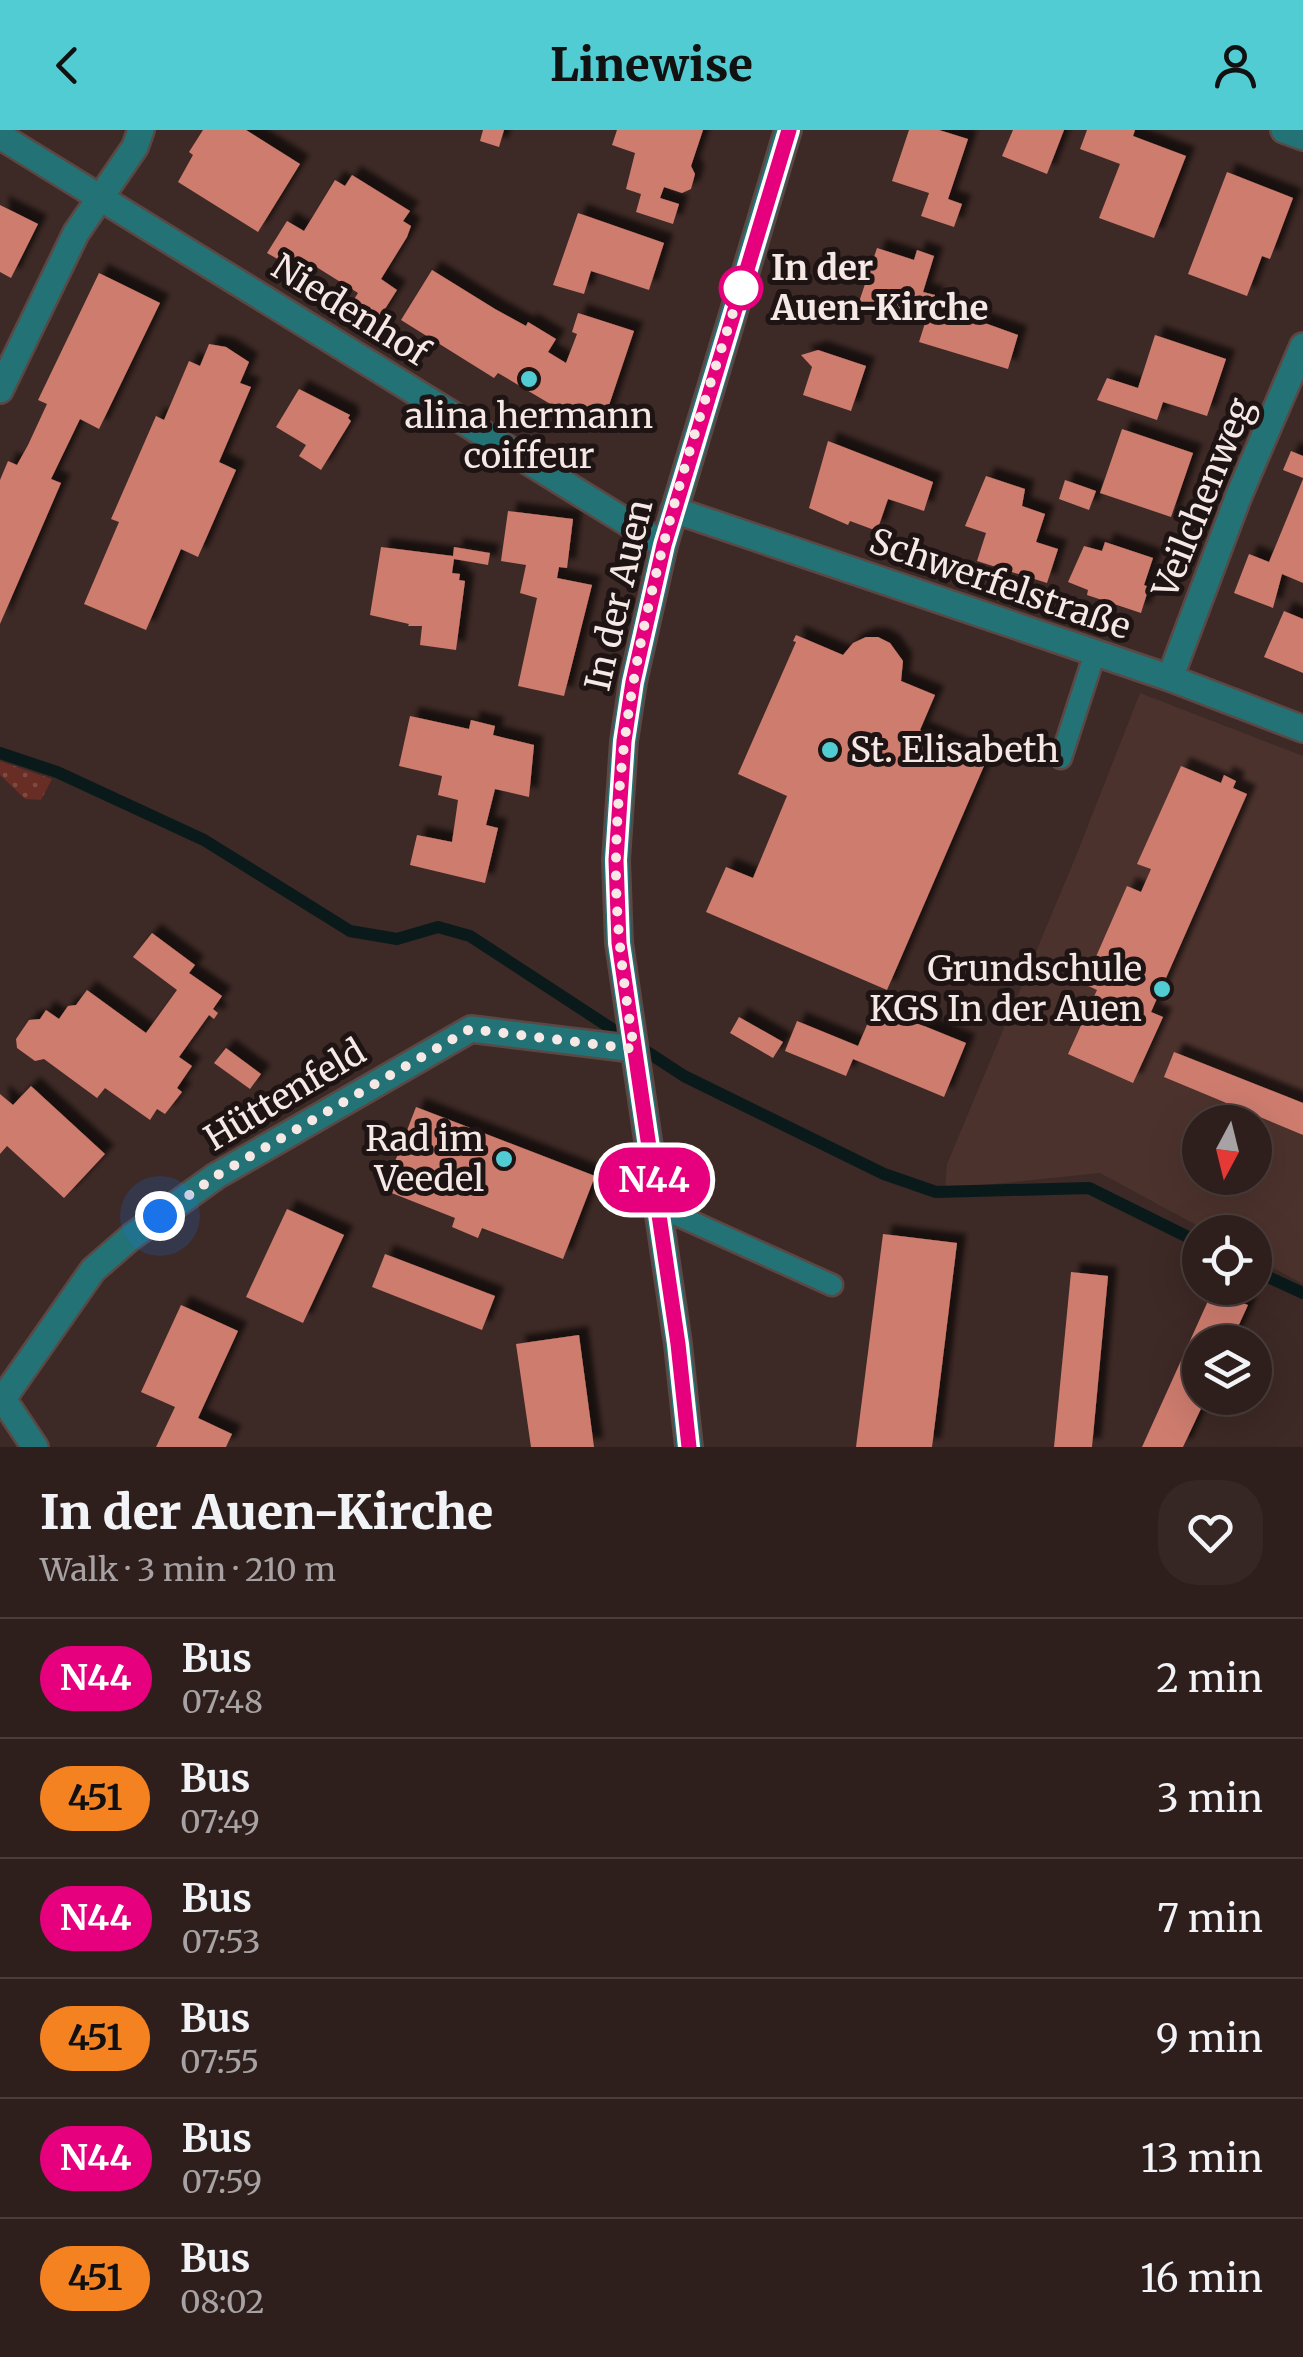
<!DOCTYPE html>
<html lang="en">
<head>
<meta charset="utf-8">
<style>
	:root { --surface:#2e1f1c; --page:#362725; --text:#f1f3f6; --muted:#a7a2a3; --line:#493d3b; --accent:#51ccd2 }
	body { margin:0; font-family:Merriweather,serif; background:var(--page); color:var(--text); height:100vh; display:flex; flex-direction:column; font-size:38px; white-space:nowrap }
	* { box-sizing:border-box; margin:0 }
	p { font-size:32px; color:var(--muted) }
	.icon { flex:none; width:55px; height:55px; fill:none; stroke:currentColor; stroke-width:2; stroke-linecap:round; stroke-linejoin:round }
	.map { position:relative; height:1317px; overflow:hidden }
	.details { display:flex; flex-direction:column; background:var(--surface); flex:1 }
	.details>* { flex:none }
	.badge { padding:0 20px; border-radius:32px; font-size:35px; line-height:65px }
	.needle { width:65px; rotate:187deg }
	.buttons { position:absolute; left:1182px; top:975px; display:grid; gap:20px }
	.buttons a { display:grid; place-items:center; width:90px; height:90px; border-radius:50%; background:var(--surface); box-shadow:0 10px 40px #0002,0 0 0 2px var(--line); font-size:50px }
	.you { position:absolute; width:50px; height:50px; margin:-25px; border:8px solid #fff; border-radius:50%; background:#1a73e8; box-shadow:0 0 0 15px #1a73e833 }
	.map>.badge { position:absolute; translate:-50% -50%; box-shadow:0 0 0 5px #fff }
	.round { display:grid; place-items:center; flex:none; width:105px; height:105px; border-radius:40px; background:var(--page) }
	.overview { display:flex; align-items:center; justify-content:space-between; height:170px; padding:0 40px }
	h1 { font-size:48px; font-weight:800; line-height:75px }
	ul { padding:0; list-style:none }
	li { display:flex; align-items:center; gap:30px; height:120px; padding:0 40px; border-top:2px solid var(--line) }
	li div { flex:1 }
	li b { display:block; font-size:38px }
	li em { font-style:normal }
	li .badge { min-width:110px; font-weight:700; text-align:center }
	header { display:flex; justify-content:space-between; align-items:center; height:130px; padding:0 40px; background:var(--accent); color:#111; font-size:45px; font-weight:800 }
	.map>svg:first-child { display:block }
	.built { fill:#4c322d; fill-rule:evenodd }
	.grass { fill:url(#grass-dots) }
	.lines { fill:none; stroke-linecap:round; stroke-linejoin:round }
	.stream { stroke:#0a1a1a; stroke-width:12 }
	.building { fill:#ce7c6e; filter:url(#shadow) }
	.service-casing { stroke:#5b4844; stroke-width:25 }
	.minor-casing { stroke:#5b4844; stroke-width:30 }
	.tertiary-casing { stroke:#5b4844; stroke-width:30 }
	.service { stroke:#237276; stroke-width:20 }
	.minor { stroke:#237276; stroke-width:25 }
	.tertiary { stroke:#237276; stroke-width:25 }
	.line-casing { stroke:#fff; stroke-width:22 }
	.line { stroke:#e6007e; stroke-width:15 }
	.walk { stroke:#f6e8e5; stroke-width:10; stroke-dasharray:0 18 }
	.stop-dot { fill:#fff; stroke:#e6007e; stroke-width:5 }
	.poi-dot { fill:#51ccd2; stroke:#1d1413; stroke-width:4 }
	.labels { text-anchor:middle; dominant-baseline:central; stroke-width:10; stroke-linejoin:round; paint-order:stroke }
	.stop-label { font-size:35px; font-weight:bold; fill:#f6e8e5; stroke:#1d1413; text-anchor:start }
	.street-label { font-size:35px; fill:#f6e8e5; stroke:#1d1413 }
	.poi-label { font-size:35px; fill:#f6e8e5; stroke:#1d1413; text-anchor:end }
</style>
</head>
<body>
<header><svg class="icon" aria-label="back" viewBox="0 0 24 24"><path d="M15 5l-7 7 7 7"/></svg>Linewise<svg class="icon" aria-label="person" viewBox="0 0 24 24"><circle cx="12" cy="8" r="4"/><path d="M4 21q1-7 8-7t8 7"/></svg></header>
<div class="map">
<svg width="1303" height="1317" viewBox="0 0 1303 1317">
	<defs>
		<pattern id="grass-dots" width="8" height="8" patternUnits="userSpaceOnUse" patternTransform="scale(2.5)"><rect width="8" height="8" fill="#682d24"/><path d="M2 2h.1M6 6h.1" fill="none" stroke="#7e4b44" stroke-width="1.8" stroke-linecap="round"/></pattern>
		<filter id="shadow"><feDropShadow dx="9" dy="-9" stdDeviation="2.5" flood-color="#0009"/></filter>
	</defs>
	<rect width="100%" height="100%" fill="#3d2925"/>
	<!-- built -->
	<path class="built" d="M1140,563l163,63v528l-48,-26v-26h-46l-109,-59 -155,16 2,-25 129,-308zM1200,992h55v56h-55z"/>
	<!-- grass -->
	<polygon class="grass" points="0,631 52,649 41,670 25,669 0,645"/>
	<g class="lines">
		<!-- stream -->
		<g class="stream">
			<polyline points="0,623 57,642 204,710 350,801 397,809 438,797 470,806 684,946 884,1044 936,1062 1089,1058 1200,1113"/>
			<polyline points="1255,1141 1303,1163"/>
		</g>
	</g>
	<!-- building -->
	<g class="building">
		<polygon points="203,0 246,0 300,34 258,102 178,52 193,25 189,22"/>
		<polygon points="483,0 504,0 499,17 480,11"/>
		<polygon points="617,0 703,0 691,36 695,44 691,59 682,63 664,57 660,68 679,74 673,94 636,82 641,64 626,59 635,23 612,15"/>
		<polygon points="909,0 939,0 968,9 948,69 962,74 954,97 921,86 929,63 892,51"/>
		<polygon points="1013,0 1064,0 1047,44 1002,26"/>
		<polygon points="1087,0 1135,0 1133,6 1186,26 1154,108 1099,88 1120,34 1080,19"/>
		<polygon points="1227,42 1293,68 1270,129 1262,126 1247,166 1188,144"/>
		<polygon points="352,45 410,81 403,91 411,96 407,107 381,149 397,160 378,190 351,174 358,163 302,128 295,139 267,123 287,91 304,101 335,50 345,56"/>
		<polygon points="0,75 38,94 11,148 0,142"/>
		<polygon points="578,83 664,113 649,160 591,141 584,164 553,155"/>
		<polygon points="877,118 914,130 917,120 934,126 923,162 935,165 932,174 1018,205 1008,239 919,212 925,193 859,172"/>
		<polygon points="432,140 495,179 526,196 528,192 556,209 548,222 566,233 577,204 572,202 578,183 634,201 603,293 552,275 498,243 494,248 401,190"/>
		<polygon points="99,143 160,173 99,299 80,289 51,349 61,353 0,494 0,350 8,331 17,335 28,315 47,274 38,270"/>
		<polygon points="1155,205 1226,229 1207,286 1163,272 1157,290 1097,270 1107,248 1138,258"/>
		<polygon points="209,214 226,217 249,232 240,253 251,257 219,332 236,340 198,427 181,419 146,500 84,474 119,392 111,389 156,286 164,290 189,231 200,236"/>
		<polygon points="818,220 866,236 851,281 803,265 812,237 801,225"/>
		<polygon points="299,259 350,285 348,288 351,291 321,340 299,326 306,315 276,297"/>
		<polygon points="1122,299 1193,323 1171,387 1100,363"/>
		<polygon points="828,311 933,352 924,381 888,369 877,401 850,391 848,395 809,378"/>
		<polygon points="1291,321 1303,326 1303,348 1283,340"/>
		<polygon points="986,346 1025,359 1022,376 1045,384 1036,412 1058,419 1047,453 977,431 986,403 965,396"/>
		<polygon points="1303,349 1303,453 1282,444 1273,478 1234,463 1249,424 1269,432"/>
		<polygon points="1065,350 1096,361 1089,380 1059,369"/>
		<polygon points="508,381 573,389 567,438 559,437 557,448 592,455 564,566 518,556 537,468 520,463 526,435 501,431"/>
		<polygon points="1105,412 1153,428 1144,455 1149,457 1141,483 1087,465 1088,460 1068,452 1084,416 1102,421"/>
		<polygon points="381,417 453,426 454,417 490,423 488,435 454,429 452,443 460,444 459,450 465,451 456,520 420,515 422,496 408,496 409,494 370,485"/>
		<polygon points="1284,481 1303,489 1303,543 1264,527"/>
		<polygon points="796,505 843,525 853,513 866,507 878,507 890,513 903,531 901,551 935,565 920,600 987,629 887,860 706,782 726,737 753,748 787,666 738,644 796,512 793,511"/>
		<polygon points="410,586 469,599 471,590 495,596 493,605 534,615 529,667 495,659 486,695 498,698 485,753 410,735 417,705 452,712 458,670 438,665 442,646 399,636"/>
		<polygon points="1181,636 1221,653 1224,645 1236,651 1233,658 1247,664 1151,882 1163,887 1133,953 1068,924 1097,860 1084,854 1127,756 1141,762 1151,739 1137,734"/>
		<polygon points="152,803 195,835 189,843 222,866 213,879 218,883 214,889 209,885 179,927 192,936 177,958 182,962 165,984 157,979 150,990 105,958 97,968 44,929 35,931 17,918 16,909 29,890 40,889 46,880 59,889 68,876 76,875 87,860 146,903 177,860 133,827"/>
		<polygon points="875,876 966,913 944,967 853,929 846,946 785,921 797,891 858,916"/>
		<polygon points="739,887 783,912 773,928 730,903"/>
		<polygon points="226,918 261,944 250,959 214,933"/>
		<polygon points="1174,922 1303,973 1303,1005 1164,947"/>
		<polygon points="31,956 105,1024 64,1068 7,1016 0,1024 0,964 13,975"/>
		<polygon points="416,977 595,1046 563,1129 482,1098 478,1108 452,1097 455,1088 384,1060"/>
		<polygon points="287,1079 344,1105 303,1193 246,1167"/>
		<polygon points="883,1104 957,1113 932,1317 856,1317"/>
		<polygon points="385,1124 495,1166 482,1200 372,1157"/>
		<polygon points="1071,1142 1108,1146 1092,1317 1054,1317"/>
		<polygon points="1212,1162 1248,1175 1231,1212 1200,1212 1200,1268 1206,1268 1183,1317 1142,1317"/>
		<polygon points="181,1175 238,1201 198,1288 232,1304 226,1317 156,1317 175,1277 141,1262"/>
		<polygon points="579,1205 594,1317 531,1317 516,1214"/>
	</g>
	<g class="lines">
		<defs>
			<g id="service">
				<polyline points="1061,628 1095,523"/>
				<polyline points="659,1077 832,1155"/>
			</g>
			<g id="minor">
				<polyline points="1284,0 1303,7"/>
				<polyline points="0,6 664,415"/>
				<polyline points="0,260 76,103 135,17 141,0"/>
				<polyline points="674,380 1170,548 1303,599"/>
				<polyline points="1170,548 1239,365 1303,216"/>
				<polyline points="3,1269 35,1317"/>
				<polyline points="0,1273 93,1140 131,1107 216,1046 471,899 634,919"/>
			</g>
			<polyline id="tertiary" points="689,1317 678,1214 619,813 616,730 624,611 633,552 664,415 788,0"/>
		</defs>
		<!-- service casing -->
		<use href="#service" class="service-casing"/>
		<!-- minor casing -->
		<use href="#minor" class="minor-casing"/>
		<!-- tertiary casing -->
		<use href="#tertiary" class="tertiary-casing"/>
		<!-- service -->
		<use href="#service" class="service"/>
		<!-- minor -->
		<use href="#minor" class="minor"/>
		<!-- tertiary -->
		<use href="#tertiary" class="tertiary"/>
	</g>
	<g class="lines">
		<defs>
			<polyline id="line" points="689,1317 678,1214 619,813 616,730 624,611 633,552 664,415 789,0"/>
		</defs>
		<!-- line casing -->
		<use href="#line" class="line-casing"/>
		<!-- line -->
		<use href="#line" class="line"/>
		<!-- walk -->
		<path class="walk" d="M160,1086l56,-40 254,-147 164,20c-10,-63 -19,-126 -18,-190 3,-195 65,-386 125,-571"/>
	</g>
	<!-- markers -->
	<circle class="stop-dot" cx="741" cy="158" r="20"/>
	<g class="poi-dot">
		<circle cx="529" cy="249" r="10"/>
		<circle cx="830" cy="620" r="10"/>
		<circle cx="1162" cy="859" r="10"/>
		<circle cx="504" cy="1029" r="10"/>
	</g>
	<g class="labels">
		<!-- stop labels -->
		<g class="stop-label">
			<text x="771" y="138">In der<tspan x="771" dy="40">Auen-Kirche</tspan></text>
		</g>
		<!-- street labels -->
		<g class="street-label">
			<text transform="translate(350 180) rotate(32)">Niedenhof</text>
			<text transform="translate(1203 368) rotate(-68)">Veilchenweg</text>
			<text transform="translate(1000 454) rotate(19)">Schwerfelstraße</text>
			<text transform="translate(619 465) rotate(-77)">In der Auen</text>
			<text transform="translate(285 965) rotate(-31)">Hüttenfeld</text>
		</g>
		<!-- poi labels -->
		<g class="poi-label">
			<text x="529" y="286" text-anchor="middle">alina hermann<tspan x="529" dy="40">coiffeur</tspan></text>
			<text x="850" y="620" text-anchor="start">St. Elisabeth</text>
			<text x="1142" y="839">Grundschule<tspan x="1142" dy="40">KGS In der Auen</tspan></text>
			<text x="484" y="1009">Rad im<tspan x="484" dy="40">Veedel</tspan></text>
		</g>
	</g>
</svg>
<div class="buttons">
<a><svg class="needle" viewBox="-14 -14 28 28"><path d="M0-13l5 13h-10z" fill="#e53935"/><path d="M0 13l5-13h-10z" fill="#a7a2a3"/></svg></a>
<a><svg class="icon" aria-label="locate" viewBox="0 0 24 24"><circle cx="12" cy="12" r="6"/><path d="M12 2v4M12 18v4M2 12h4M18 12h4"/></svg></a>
<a><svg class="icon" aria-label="layers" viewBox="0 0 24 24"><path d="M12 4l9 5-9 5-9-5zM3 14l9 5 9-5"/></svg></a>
</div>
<div class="you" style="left:160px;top:1086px"></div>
<b class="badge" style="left:654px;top:1050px;background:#e6007e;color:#fff">N44</b>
</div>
<section class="details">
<div class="overview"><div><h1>In der Auen-Kirche</h1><p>Walk · 3 min · 210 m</p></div><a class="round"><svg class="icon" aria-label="heart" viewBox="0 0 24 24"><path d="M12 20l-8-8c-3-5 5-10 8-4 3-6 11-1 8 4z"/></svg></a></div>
<ul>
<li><span class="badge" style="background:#e6007e;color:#fff">N44</span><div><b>Bus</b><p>07:48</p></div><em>2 min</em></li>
<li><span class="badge" style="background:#f58220;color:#111">451</span><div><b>Bus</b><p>07:49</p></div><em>3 min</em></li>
<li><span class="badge" style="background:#e6007e;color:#fff">N44</span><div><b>Bus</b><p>07:53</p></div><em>7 min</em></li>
<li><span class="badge" style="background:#f58220;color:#111">451</span><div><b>Bus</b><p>07:55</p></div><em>9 min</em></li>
<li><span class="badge" style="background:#e6007e;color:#fff">N44</span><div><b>Bus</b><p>07:59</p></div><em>13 min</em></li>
<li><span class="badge" style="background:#f58220;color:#111">451</span><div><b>Bus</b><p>08:02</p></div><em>16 min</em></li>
</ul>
</section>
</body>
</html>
